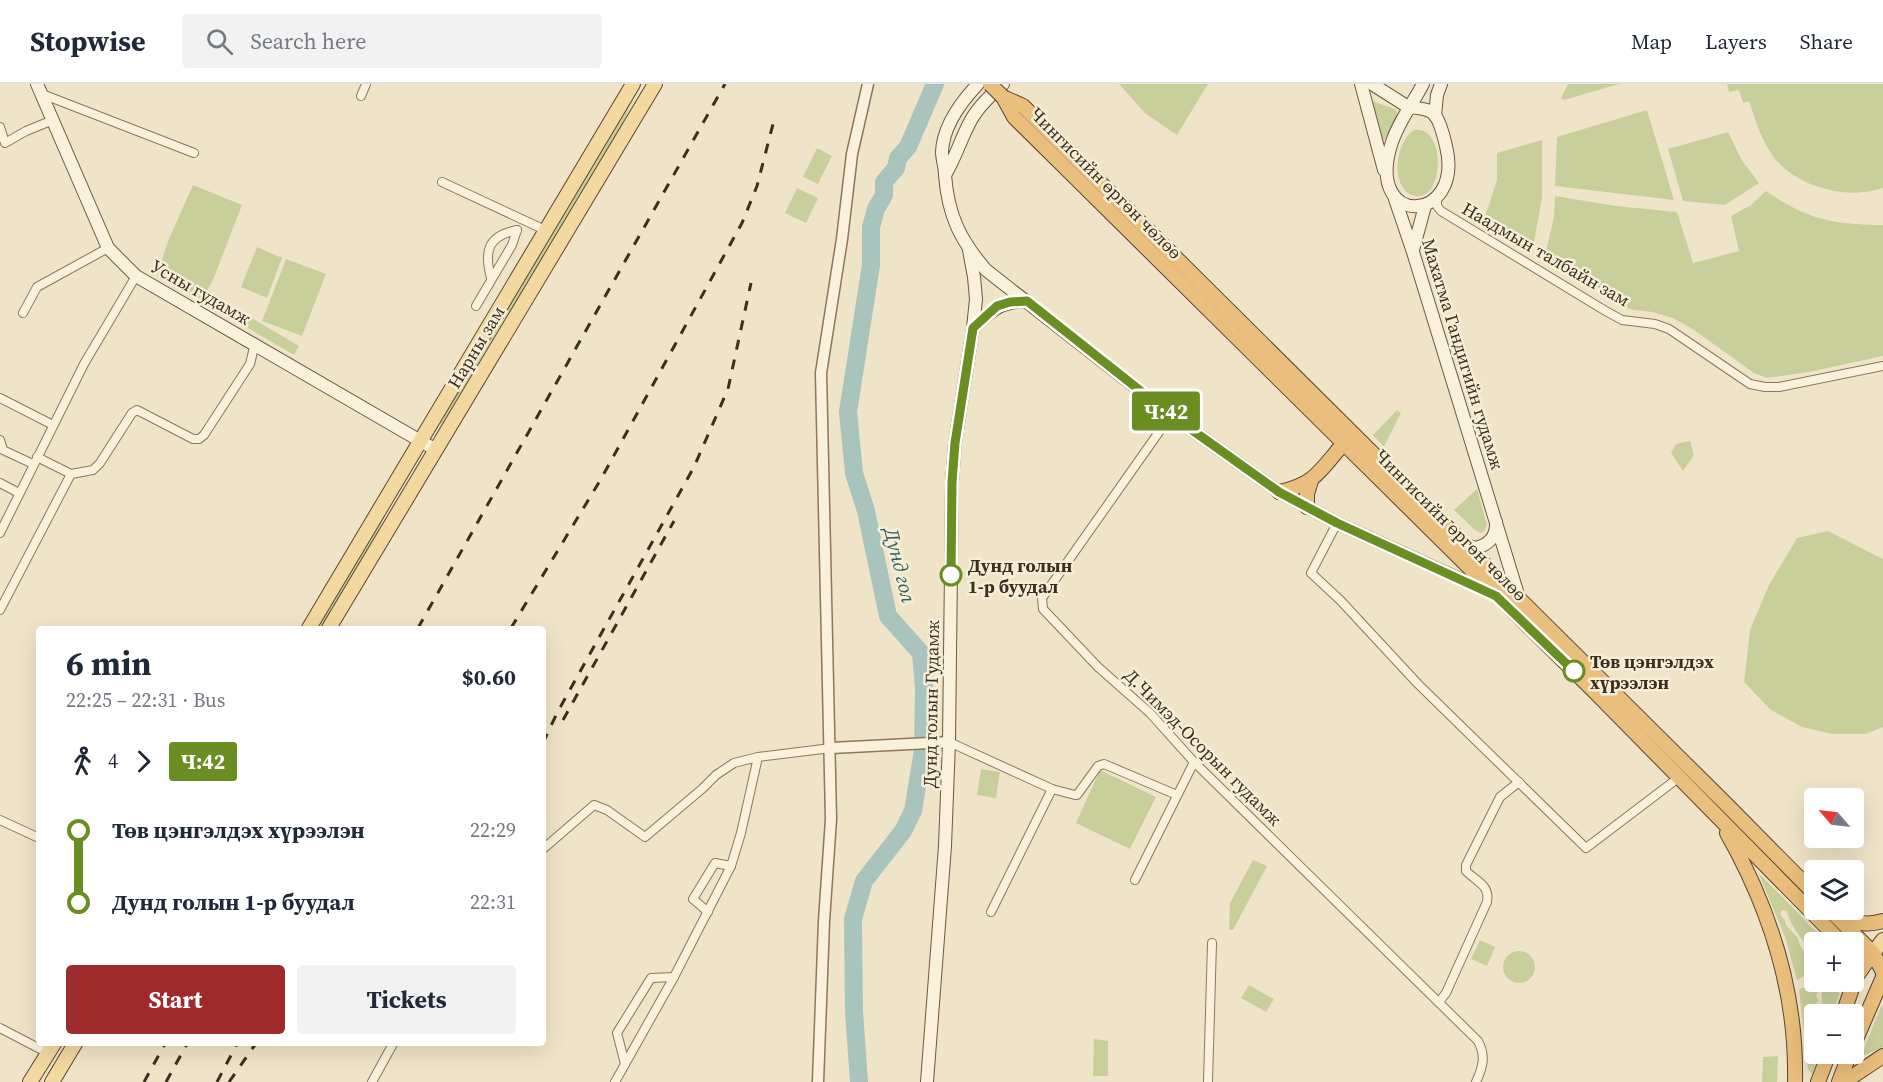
<!DOCTYPE html>
<html lang="en">
<head>
<meta charset="utf-8">
<style>
	:root { --surface:#fff; --page:#f2f2f3; --text:#1f2937; --muted:#747a83; --line:#e0e1e3; --accent:#9e2a2b }
	body { margin:0; font-family:"Source Serif 4",serif; background:var(--page); color:var(--text); height:100vh; display:flex; flex-direction:column; font-size:22px; white-space:nowrap }
	* { box-sizing:border-box; margin:0 }
	p { font-size:20px; color:var(--muted) }
	.icon { flex:none; width:33px; height:33px; fill:none; stroke:currentColor; stroke-width:2; stroke-linecap:round; stroke-linejoin:round }
	.map { position:relative; flex:1; overflow:hidden }
	.drawer { position:absolute; left:36px; top:542px; width:510px; height:420px; display:flex; flex-direction:column; background:var(--surface); border-radius:6px; box-shadow:0 6px 24px #0002 }
	.drawer>* { flex:none }
	.badge { padding:0 12px; border-radius:4px; font-size:21px; line-height:39px }
	.needle { width:39px; rotate:298deg }
	.fabs { position:absolute; left:1804px; top:704px; display:grid; gap:12px }
	.fabs a { display:grid; place-items:center; width:60px; height:60px; border-radius:6px; background:var(--surface); box-shadow:0 6px 24px #0002; font-size:30px }
	.map>.badge { position:absolute; translate:-50% -50%; box-shadow:0 0 0 3px #fff }
	.legs { display:flex; align-items:center; gap:9px; height:66px; padding:0 30px; font-size:20px }
	.legs p { margin-inline-start:auto }
	.summary { display:flex; align-items:center; justify-content:space-between; height:102px; padding:0 30px }
	h1 { font-size:33px; font-weight:700; line-height:45px }
	.primary-button { display:flex; gap:12px; margin-top:auto; padding:12px 30px }
	.primary-button a { flex:1; height:69px; border-radius:6px; background:var(--accent); color:#fff; font-size:24px; font-weight:700; line-height:69px; text-align:center }
	.primary-button a+a { background:var(--page); color:var(--text) }
	ul { padding:0 30px; list-style:none }
	li { display:flex; align-items:center; gap:21px; height:72px; font-size:22px }
	li i { display:grid; place-items:center; width:9px; height:100%; margin:0 8px; background:currentColor }
	li i::after { content:''; width:15px; height:15px; margin:-8px; border:4px solid; border-radius:50%; background:var(--surface) }
	li p { margin-inline-start:auto }
	li:first-child i { background:linear-gradient(#0000 50%,currentColor 0) }
	li:last-child i { background:linear-gradient(currentColor 50%,#0000 0) }
	header { display:flex; align-items:center; gap:36px; box-sizing:border-box; height:84px; padding:0 30px; background:var(--surface); border-bottom:2px solid var(--line) }
	header strong { font-size:28px }
	nav { display:flex; gap:33px; margin-inline-start:auto; font-size:21px }
	.search { width:420px; height:54px; background:var(--page); display:flex; align-items:center; gap:15px; box-sizing:border-box; padding:0 21px; border-radius:6px; color:var(--muted); font-size:22px }
	.map>svg:first-child { display:block }
	.green { fill:#c9cf9b }
	.lines { fill:none; stroke-linecap:round; stroke-linejoin:round }
	.river { stroke:#a9c4bc; stroke-width:18 }
	.minor-casing { stroke:#8d765c; stroke-width:10 }
	.tertiary-casing { stroke:#8d765c; stroke-width:13 }
	.secondary-casing { stroke:#6f573f; stroke-width:14 }
	.primary-casing { stroke:#5b4430; stroke-width:16 }
	.trunk-casing { stroke:#5b4430; stroke-width:16 }
	.minor { stroke:#faf1dc; stroke-width:8 }
	.tertiary { stroke:#faf1dc; stroke-width:10 }
	.secondary { stroke:#faf1dc; stroke-width:12 }
	.primary { stroke:#f3d9a0; stroke-width:14 }
	.trunk { stroke:#eabe7c; stroke-width:14 }
	.rail { stroke:#3d2e20; stroke-width:3; stroke-dasharray:10 10; stroke-linecap:butt }
	.trunk-bridge-casing { stroke:#5b4430; stroke-width:16; stroke-linecap:butt }
	.trunk-bridge { stroke:#eabe7c; stroke-width:14 }
	.line-1-casing { stroke:#fff; stroke-width:14 }
	.line-1 { stroke:#6b8e23; stroke-width:9 }
	.stop-1-dot { fill:#fff; stroke:#6b8e23; stroke-width:3 }
	.labels { text-anchor:middle; dominant-baseline:central; stroke-width:5; stroke-linejoin:round; paint-order:stroke }
	.street-label { font-size:18px; fill:#3d2e20; stroke:#f7eed8 }
	.stop-label { font-size:18px; font-weight:bold; fill:#3d2e20; stroke:#f7eed8; text-anchor:start }
	.water-label { font-size:20px; font-style:italic; fill:#2f5d5a; stroke:#f7eed8 }
</style>
</head>
<body>
<header>
<strong>Stopwise</strong>
<div class="search"><svg class="icon" aria-label="search" viewBox="0 0 24 24"><circle cx="10" cy="10" r="6"/><path d="M15 15l6 6"/></svg>Search here</div>
<nav><a>Map</a><a>Layers</a><a>Share</a></nav>
</header>
<div class="map">
<svg width="1883" height="998" viewBox="0 0 1883 998">
	<rect width="100%" height="100%" fill="#f0e4c8"/>
	<!-- green -->
	<g class="green">
		<polygon points="1119,0 1208,0 1177,51 1146,30"/>
		<polygon points="1568,0 1619,0 1564,16 1561,14"/>
		<path d="M1727,0h156v104c-34,12 -83,0 -107,-28 -14,-17 -20,-38 -27,-59l-6,2 -4,-13 -10,2z"/>
		<polygon points="635,11 622,41 445,338 440,341 440,336"/>
		<polygon points="1372,17 1395,25 1397,28 1397,34 1385,56 1380,53"/>
		<polygon points="1647,26 1674,116 1555,102 1557,53"/>
		<path d="M1414,46c33,-5 30,72 1,66 -26,-6 -20,-54 -1,-66z"/>
		<polygon points="1728,48 1741,75 1759,99 1725,121 1683,117 1668,65"/>
		<polygon points="1542,56 1542,114 1533,164 1484,136 1497,96 1497,69"/>
		<polygon points="817,64 832,72 818,100 803,93"/>
		<polygon points="193,101 242,121 213,196 203,213 207,216 211,210 299,262 294,271 157,191 168,157"/>
		<polygon points="797,104 818,114 806,139 785,129"/>
		<path d="M1766,107c42,29 67,33 117,34v131l-74,16 -42,6 -13,-5 -60,-43 -21,-12 -21,-6 -18,-2 -16,-4 -2,-8 -71,-43 9,-38 1,-21 61,10 61,6 16,51 46,-12 -8,-35 20,-11z"/>
		<polygon points="257,163 282,174 267,214 241,203"/>
		<polygon points="286,175 326,190 302,252 262,237"/>
		<polygon points="1397,326 1401,329 1384,363 1373,351"/>
		<polygon points="1690,357 1694,371 1683,387 1671,369 1676,360"/>
		<polygon points="1477,405 1487,441 1485,446 1481,449 1475,446 1454,426"/>
		<polygon points="389,422 370,465 322,544 315,544"/>
		<polygon points="1828,447 1883,475 1883,643 1866,650 1832,650 1802,643 1771,626 1744,598 1750,546 1769,501 1797,454"/>
		<polygon points="981,685 1000,688 996,714 977,711"/>
		<polygon points="1100,686 1156,713 1130,765 1076,739"/>
		<polygon points="1253,776 1267,782 1233,846 1229,846 1230,819"/>
		<path d="M1758,788l68,70h-11v22c-3,-18 -24,-32 -28,-53l-5,-1 -2,4 5,6 1,5 11,12 4,10 10,11v9l3,4 -17,9 -12,-43z"/>
		<polygon points="1480,856 1495,863 1487,882 1471,875"/>
		<circle cx="1519" cy="883" r="16"/>
		<polygon points="1815,896 1819,904 1816,912 1819,916 1815,921 1817,927 1813,933 1815,942 1812,948 1815,954 1815,969 1820,969 1812,990 1808,985 1799,906"/>
		<polygon points="1822,897 1843,897 1833,930 1820,930 1822,918"/>
		<polygon points="1249,901 1274,915 1266,928 1241,914"/>
		<polygon points="1881,922 1883,923 1883,963 1861,973"/>
		<polygon points="1094,955 1108,957 1108,992 1093,992"/>
		<polygon points="1778,972 1777,998 1762,998 1763,973"/>
	</g>
	<g class="lines">
		<!-- river -->
		<polyline class="river" points="859,998 854,927 853,835 864,797 903,747 913,727 923,666 924,605 921,569 888,532 866,427 854,389 848,328 871,181 871,143 876,125 884,111 884,98 896,84 898,74 908,63 935,0"/>
		<defs>
			<g id="minor">
				<polyline points="42,10 194,69"/>
				<polyline points="361,12 366,0"/>
				<polyline points="0,43 5,59 26,47 53,36"/>
				<polyline points="442,98 545,146"/>
				<polyline points="1437,112 1437,122 1441,127 1604,226 1622,236 1655,240 1669,245 1750,300 1765,303 1779,303 1883,282"/>
				<path d="M491,194c-7,-26 -4,-42 26,-48"/>
				<polyline points="476,222 512,161 517,146"/>
				<polyline points="23,229 37,203 108,164"/>
				<polyline points="0,314 53,341"/>
				<path d="M1171,331l-129,183 1,11 55,58 52,46 44,49 284,279c8,15 5,26 -2,41"/>
				<polyline points="0,356 3,366 33,380"/>
				<polyline points="71,390 93,386 100,379 132,329 137,326 193,355 199,355 204,351 250,280 255,259"/>
				<polyline points="0,399 19,409"/>
				<polyline points="1337,439 1311,489 1340,516 1418,600 1586,764 1673,698 1679,692"/>
				<polyline points="0,449 84,280 136,192"/>
				<polyline points="0,526 71,390 37,373"/>
				<polyline points="949,658 1052,705 1075,711 1077,711 1098,682 1104,680 1177,711"/>
				<polyline points="0,736 39,754"/>
				<polyline points="543,765 594,721 607,726 645,753 702,705 716,691 734,679 758,673 831,664"/>
				<polyline points="1135,796 1194,678"/>
				<polyline points="708,828 693,815 715,779 731,782"/>
				<polyline points="991,828 1052,705"/>
				<path d="M1439,918l7,-9 41,-91c3,-17 -10,-20 -21,-31v-6l34,-68 19,-15"/>
				<polyline points="0,944 48,969"/>
				<polyline points="625,980 617,949 651,894 674,893"/>
				<polyline points="372,998 394,958"/>
				<polyline points="615,998 674,893 731,782 741,749 758,673"/>
				<polyline points="1208,998 1212,859"/>
			</g>
			<g id="tertiary">
				<polyline points="831,664 949,658"/>
				<polyline points="818,998 824,837 831,735 821,289 842,155 852,70 868,0"/>
			</g>
			<g id="secondary">
				<polyline points="37,0 108,164 136,192 436,366"/>
				<path d="M978,0c-17,18 -35,42 -36,68 0,7 3,15 3,23 3,40 15,65 41,95l185,145 108,77 58,31 158,72"/>
				<polyline points="1361,0 1384,86"/>
				<path d="M1372,0l33,21c9,5 22,1 30,10 5,7 9,22 11,31 19,78 -81,83 -55,-1 7,-23 21,-40 32,-61"/>
				<polyline points="1435,32 1437,11 1441,0"/>
				<path d="M945,91c11,-18 16,-37 26,-55 8,-14 20,-25 32,-36"/>
				<polyline points="1395,115 1413,168 1520,517"/>
				<polyline points="1413,166 1425,122"/>
				<path d="M973,244c19,-18 26,-26 54,-27"/>
				<path d="M1464,460l11,4c14,-3 22,-12 21,-26"/>
				<polyline points="927,998 945,762 949,658 952,398 955,359 973,244 976,215 974,193 969,166"/>
			</g>
			<g id="primary">
				<polyline points="309,544 633,0"/>
				<polyline points="329,544 655,0"/>
				<polyline points="1873,869 1883,856"/>
				<polyline points="30,998 55,958"/>
				<polyline points="52,998 76,958"/>
			</g>
			<g id="trunk">
				<polyline points="1003,13 1014,33 1597,610 1841,858"/>
				<polyline points="1003,13 1023,22 1727,721 1815,810"/>
				<path d="M1279,408c35,-7 42,-22 64,-48"/>
				<polyline points="1307,423 1307,410 1311,397"/>
				<path d="M1727,749c43,76 70,161 68,249"/>
				<polyline points="1829,825 1873,869 1883,888"/>
				<path d="M1839,832c16,7 28,10 44,5"/>
				<polyline points="1843,930 1856,893 1873,869"/>
				<polyline points="1854,960 1883,893"/>
				<polyline points="1818,998 1829,969"/>
				<polyline points="1839,998 1850,969"/>
				<polyline points="1844,998 1883,972"/>
			</g>
		</defs>
		<!-- minor casing -->
		<use href="#minor" class="minor-casing"/>
		<!-- tertiary casing -->
		<use href="#tertiary" class="tertiary-casing"/>
		<!-- secondary casing -->
		<use href="#secondary" class="secondary-casing"/>
		<!-- primary casing -->
		<use href="#primary" class="primary-casing"/>
		<!-- trunk casing -->
		<use href="#trunk" class="trunk-casing"/>
		<!-- minor -->
		<use href="#minor" class="minor"/>
		<!-- tertiary -->
		<use href="#tertiary" class="tertiary"/>
		<!-- secondary -->
		<use href="#secondary" class="secondary"/>
		<!-- primary -->
		<use href="#primary" class="primary"/>
		<!-- trunk -->
		<use href="#trunk" class="trunk"/>
		<!-- rail -->
		<g class="rail">
			<polyline points="418,544 725,0"/>
			<polyline points="511,544 601,395 742,139 757,102 773,40"/>
			<polyline points="563,636 674,437"/>
			<polyline points="543,659 557,629 694,383 728,305 751,199"/>
			<polyline points="144,998 166,958"/>
			<polyline points="166,998 188,958"/>
			<polyline points="217,998 238,958"/>
			<polyline points="229,998 257,958"/>
		</g>
		<defs>
			<polyline id="trunk-bridge" points="990,0 1003,13"/>
		</defs>
		<!-- trunk-bridge casing -->
		<use href="#trunk-bridge" class="trunk-bridge-casing"/>
		<!-- trunk-bridge -->
		<use href="#trunk-bridge" class="trunk-bridge"/>
	</g>
	<g class="lines">
		<defs>
			<polyline id="line-1" points="951,491 952,398 955,359 973,244 997,222 1010,218 1027,217 1171,331 1279,408 1337,439 1496,512 1574,587"/>
		</defs>
		<!-- line-1 casing -->
		<use href="#line-1" class="line-1-casing"/>
		<!-- line-1 -->
		<use href="#line-1" class="line-1"/>
	</g>
	<!-- markers -->
	<g class="stop-1-dot">
		<circle cx="951" cy="491" r="10"/>
		<circle cx="1574" cy="587" r="10"/>
	</g>
	<g class="labels">
		<!-- street labels -->
		<g class="street-label">
			<text transform="translate(1106 99) rotate(45)">Чингисийн өргөн чөлөө</text>
			<text transform="translate(1546 170) rotate(30)">Наадмын талбайн зам</text>
			<text transform="translate(201 208) rotate(30)">Усны гудамж</text>
			<text transform="translate(476 263) rotate(-59)">Нарны зам</text>
			<text transform="translate(1463 270) rotate(73)">Махатма Гандигийн гудамж</text>
			<text transform="translate(1451 441) rotate(45)">Чингисийн өргөн чөлөө</text>
			<text transform="translate(931 620) rotate(-89)">Дунд голын Гудамж</text>
			<text transform="translate(1203 663) rotate(45)">Д.Чимэд-Осорын гудамж</text>
		</g>
		<!-- stop labels -->
		<g class="stop-label">
			<text x="968" y="481">Дунд голын<tspan x="968" dy="21">1-р буудал</tspan></text>
			<text x="1590" y="577">Төв цэнгэлдэх<tspan x="1590" dy="21">хүрээлэн</tspan></text>
		</g>
		<!-- water labels -->
		<g class="water-label">
			<text transform="translate(900 481) rotate(76)">Дунд гол</text>
		</g>
	</g>
</svg>
<div class="fabs">
<a><svg class="needle" viewBox="-14 -14 28 28"><path d="M0-13l5 13h-10z" fill="#e53935"/><path d="M0 13l5-13h-10z" fill="#747a83"/></svg></a>
<a><svg class="icon" aria-label="layers" viewBox="0 0 24 24"><path d="M12 4l9 5-9 5-9-5zM3 14l9 5 9-5"/></svg></a>
<a>+</a>
<a>−</a>
</div>
<b class="badge" style="left:1166px;top:327px;background:#6b8e23;color:#fff">Ч:42</b>
<section class="drawer">
<div class="summary"><div><h1>6 min</h1><p>22:25 – 22:31 · Bus</p></div><b>$0.60</b></div>
<div class="legs"><svg class="icon" aria-label="walk" viewBox="0 0 24 24"><circle cx="13" cy="4" r="2"/><path d="M13 8l-2 6 4 7M11 14l-3 7M7 12l3-4h3l4 4"/></svg>4<svg class="icon" aria-label="forward" viewBox="0 0 24 24"><path d="M9 5l7 7-7 7"/></svg><b class="badge" style="background:#6b8e23;color:#fff">Ч:42</b></div>
<ul>
<li><i style="color:#6b8e23"></i><b>Төв цэнгэлдэх хүрээлэн</b><p>22:29</p></li>
<li><i style="color:#6b8e23"></i><b>Дунд голын 1-р буудал</b><p>22:31</p></li>
</ul>
<div class="primary-button"><a>Start</a><a>Tickets</a></div>
</section>
</div>
</body>
</html>
